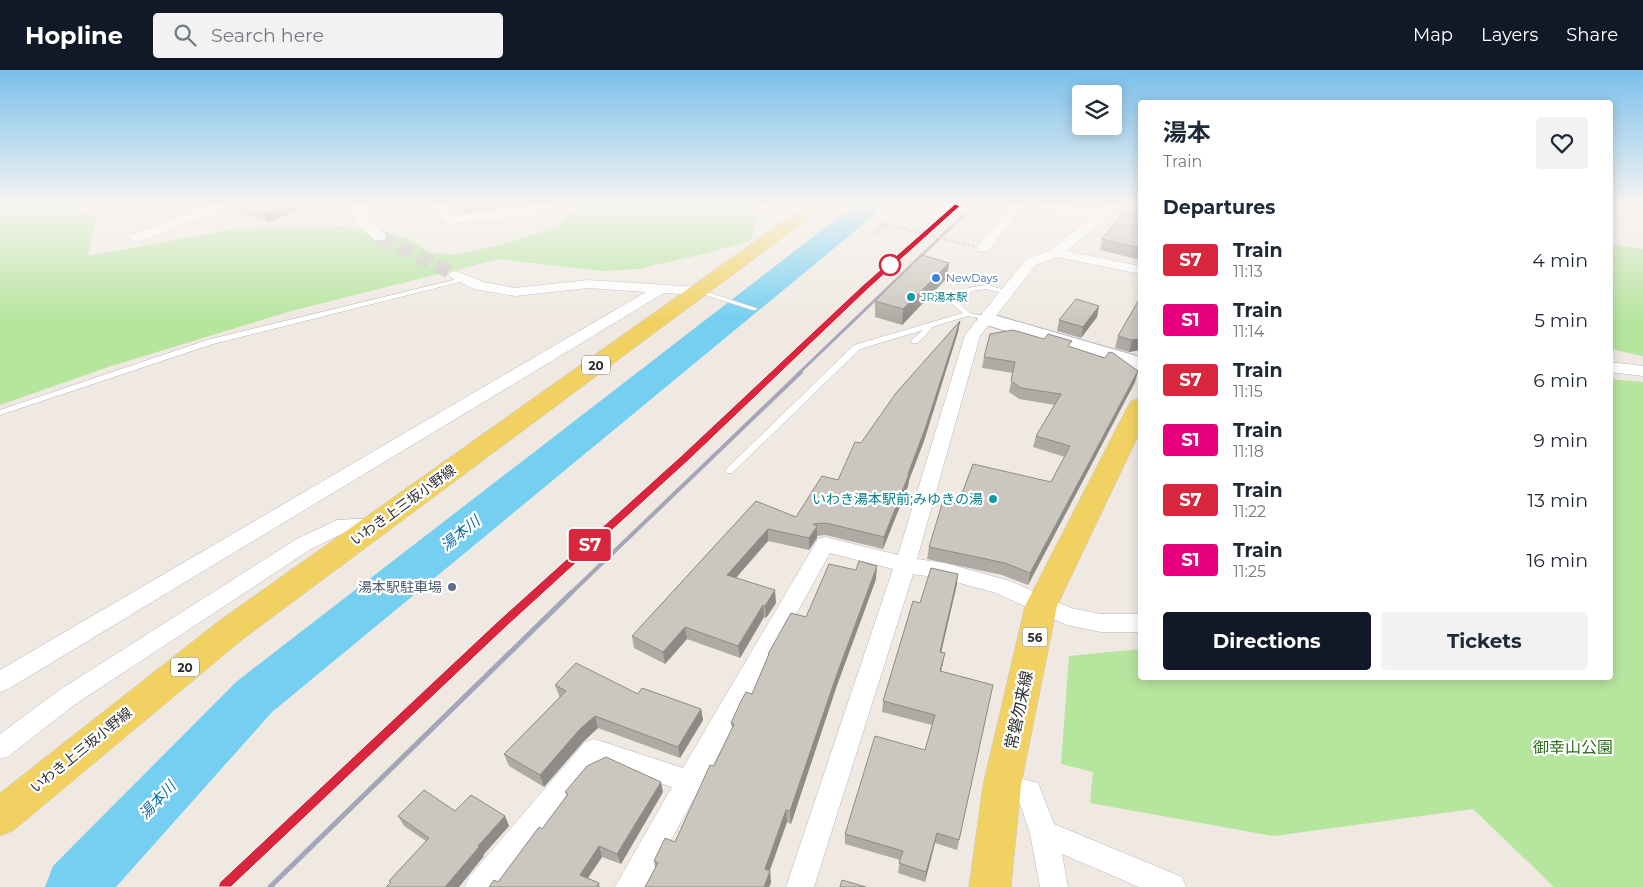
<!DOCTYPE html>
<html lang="en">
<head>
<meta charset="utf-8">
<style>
	:root { --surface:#fff; --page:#f2f2f3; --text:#1f2937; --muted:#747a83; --accent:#111827 }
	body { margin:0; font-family:Montserrat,"Noto Sans JP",sans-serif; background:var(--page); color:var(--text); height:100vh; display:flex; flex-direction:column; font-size:19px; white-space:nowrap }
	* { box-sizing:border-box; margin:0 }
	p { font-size:16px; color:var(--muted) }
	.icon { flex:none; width:28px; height:28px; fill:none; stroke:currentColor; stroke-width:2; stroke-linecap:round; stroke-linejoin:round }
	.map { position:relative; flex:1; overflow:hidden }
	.drawer { position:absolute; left:1138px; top:30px; width:475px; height:580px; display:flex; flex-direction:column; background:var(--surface); border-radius:5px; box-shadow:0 2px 12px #0003 }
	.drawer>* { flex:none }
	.badge { padding:0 10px; border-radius:4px; font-size:18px; line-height:32px }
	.tools { position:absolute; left:1072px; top:15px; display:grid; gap:10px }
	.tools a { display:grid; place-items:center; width:50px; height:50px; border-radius:5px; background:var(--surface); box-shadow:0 2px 12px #0003; font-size:25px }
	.map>.badge { position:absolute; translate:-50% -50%; box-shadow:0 0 0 2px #fff }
	h2 { padding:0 25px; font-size:19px; line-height:45px }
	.round { display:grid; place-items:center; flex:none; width:52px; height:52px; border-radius:5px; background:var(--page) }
	.head { display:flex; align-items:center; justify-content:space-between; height:85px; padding:0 25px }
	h1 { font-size:24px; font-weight:700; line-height:38px }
	.button { display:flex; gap:10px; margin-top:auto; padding:10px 25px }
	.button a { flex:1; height:58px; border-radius:5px; background:var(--accent); color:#fff; font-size:20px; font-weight:700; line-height:58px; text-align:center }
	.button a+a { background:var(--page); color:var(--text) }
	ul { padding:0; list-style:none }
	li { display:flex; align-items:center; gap:15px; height:60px; padding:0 25px }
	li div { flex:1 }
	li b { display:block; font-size:19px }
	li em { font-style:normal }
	li .badge { min-width:55px; font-weight:700; text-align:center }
	header { display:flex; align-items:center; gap:30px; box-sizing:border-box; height:70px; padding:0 25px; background:var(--accent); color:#fff }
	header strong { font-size:24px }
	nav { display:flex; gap:28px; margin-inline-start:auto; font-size:18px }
	.search { width:350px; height:45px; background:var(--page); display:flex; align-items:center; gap:12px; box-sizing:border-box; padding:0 18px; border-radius:5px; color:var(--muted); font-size:19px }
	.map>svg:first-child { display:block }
	.green { fill:#b6e59e }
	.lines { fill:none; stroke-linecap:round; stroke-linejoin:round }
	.river { fill:#75cff0; fill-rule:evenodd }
	.street-tunnel { stroke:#c8c4bd; stroke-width:14; stroke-dasharray:14 7; stroke-linecap:butt }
	.lane-casing { stroke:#b4b7c1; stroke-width:1 }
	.street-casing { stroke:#b4b7c1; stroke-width:1 }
	.secondary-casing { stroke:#b4b7c1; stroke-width:2 }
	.primary-casing { stroke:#c9c9c9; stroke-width:1 }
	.path { stroke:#c9c9c9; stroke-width:2.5; stroke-dasharray:3 2; stroke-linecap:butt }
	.lane { fill:#fff; fill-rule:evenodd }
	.street { fill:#fff; fill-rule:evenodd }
	.secondary { fill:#fff; fill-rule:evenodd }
	.primary { fill:#f2d163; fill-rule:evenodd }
	.rail-far2 { stroke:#a3a6b8; stroke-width:3 }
	.rail-far1 { stroke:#a3a6b8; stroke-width:4 }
	.rail { stroke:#a3a6b8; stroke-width:5 }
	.path-bridge { stroke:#c9c9c9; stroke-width:2.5; stroke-dasharray:3 2; stroke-linecap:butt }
	.wall { fill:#afaba4 }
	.shaded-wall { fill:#8e8b86 }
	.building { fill:#cbc7bf; stroke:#8e8b86 }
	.line { fill:#d7263d; stroke:#fff }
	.stop-dot { fill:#fff; stroke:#d7263d; stroke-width:2.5 }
	.shop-dot { fill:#3f7fe0; stroke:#fff; stroke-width:2 }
	.culture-dot { fill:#0f9aa8; stroke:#fff; stroke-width:2 }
	.service-dot { fill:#5c6f8a; stroke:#fff; stroke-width:2 }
	.labels { text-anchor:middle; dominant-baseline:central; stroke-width:4.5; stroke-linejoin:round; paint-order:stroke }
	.far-shop-label { font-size:11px; fill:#366cbe; stroke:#fff; text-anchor:start }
	.far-culture-label { font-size:11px; fill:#0d838f; stroke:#fff; text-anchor:start }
	.shield { fill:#fff; stroke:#6d6d6d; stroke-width:1 }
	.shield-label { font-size:12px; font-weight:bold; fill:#2e2e2e }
	.culture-label { font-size:14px; fill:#0d838f; stroke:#fff; text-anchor:end }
	.street-label { font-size:14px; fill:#2e2e2e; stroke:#fff }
	.service-label { font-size:14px; fill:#4e5e75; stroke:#fff; text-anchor:end }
	.water-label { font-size:15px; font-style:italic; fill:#0d6fa3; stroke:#fff }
	.near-street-label { font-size:16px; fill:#2e2e2e; stroke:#fff }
	.near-park-label { font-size:16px; fill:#2c6e1b; stroke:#fff }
</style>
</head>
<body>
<header>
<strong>Hopline</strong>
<div class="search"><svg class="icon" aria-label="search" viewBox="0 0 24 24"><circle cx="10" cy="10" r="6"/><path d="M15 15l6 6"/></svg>Search here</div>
<nav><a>Map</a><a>Layers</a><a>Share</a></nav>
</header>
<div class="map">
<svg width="1643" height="817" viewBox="0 0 1643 817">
	<rect width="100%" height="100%" fill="#efe9e1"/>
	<!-- green -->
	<g class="green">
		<polygon points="0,136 70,136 98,148 93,160 88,186 235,159 343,156 410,169 429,182 454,185 508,173 561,154 577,136 748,136 758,143 751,170 708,183 638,199 602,201 499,189 291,241 111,296 0,335"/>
		<polygon points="1610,174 1643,179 1643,286 1610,279"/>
		<polygon points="1610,309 1643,312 1643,817 1554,817 1473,739 1274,766 1090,733 1093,702 1061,694 1069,586 1140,579 1140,608 1610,608"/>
	</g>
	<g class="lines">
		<!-- river -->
		<polygon class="river" points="853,136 882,136 878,142 272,642 116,817 45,817 53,796 236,612"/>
		<!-- street-tunnel -->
		<polyline class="street-tunnel" points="380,167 456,205"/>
		<defs>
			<g id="lane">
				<polygon points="466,207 469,209 468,210 213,274 0,345 0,340 207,270"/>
				<polygon points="986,215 1010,221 1011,222 1008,224 986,219 972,221 958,233 970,243 989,248 989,250 968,246 932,257 931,259 918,273 912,273 911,271 923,260 860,279 732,403 726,403 725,401 726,399 854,275 963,243 952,234 952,232 968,218"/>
				<polygon points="698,219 756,238 757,239 756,240 752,240 696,222 696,220"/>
			</g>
			<g id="street">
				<polygon points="210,136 226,136 224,139 140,171 135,172 129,168 130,165"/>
				<path d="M353,136h12l2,13 18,15 1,3 -1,3h-10c-11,-10 -24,-18 -22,-34z"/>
				<polygon points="432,136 444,136 453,146 509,140 531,136 552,136 550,139 509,148 450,154 446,153"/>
				<polygon points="1012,136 1024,136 988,181 978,181 976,178 978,175"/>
				<polygon points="1036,136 1064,136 1099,141 1105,136 1118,136 1107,148 1066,181 1140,196 1140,204 1057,187 1036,195 980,266 917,489 945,493 1010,511 1071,538 1101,544 1140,544 1140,562 1101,562 1067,555 996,523 945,509 913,504 814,817 786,817 893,499 830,483 645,817 615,817 672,717 599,693 497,817 465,817 469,807 585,672 594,669 683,698 818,469 825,467 898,485 965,265 1026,189 1051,180 1091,147 1042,140"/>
				<polygon points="456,201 483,212 515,218 588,210 698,217 703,218 705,221 703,224 698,225 664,223 8,619 0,622 0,600 646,222 588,218 515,226 474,219 451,208 449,205 451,202"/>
				<polygon points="1610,292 1643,296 1643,306 1610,302"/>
				<polygon points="376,448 383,450 386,455 383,460 341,464 311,479 74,635 9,686 0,689 0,664 58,621 297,469 337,450"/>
				<polygon points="1002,703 1038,713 1054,754 1182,807 1186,817 1139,817 1062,784 1068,817 1040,817 1030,763 1019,731 993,723 989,715 993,707"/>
			</g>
			<polygon id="secondary" points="987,243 1140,287 1140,301 980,253 977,249 980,245"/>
			<g id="primary">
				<polygon points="805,136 825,136 243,569 14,760 0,766 0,723 219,551"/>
				<polygon points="1140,329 1140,362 1057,536 1021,715 1011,817 969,817 983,715 1025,536 1128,336 1131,331"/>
			</g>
		</defs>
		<!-- lane casing -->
		<use href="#lane" class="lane-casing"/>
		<!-- street casing -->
		<use href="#street" class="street-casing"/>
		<!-- secondary casing -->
		<use href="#secondary" class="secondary-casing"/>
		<!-- primary casing -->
		<use href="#primary" class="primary-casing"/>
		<!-- path -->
		<g class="path">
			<polyline points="854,136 857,147"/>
			<polyline points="880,154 887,156"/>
		</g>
		<!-- lane -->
		<use href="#lane" class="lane"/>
		<!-- street -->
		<use href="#street" class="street"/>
		<!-- secondary -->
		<use href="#secondary" class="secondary"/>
		<!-- primary -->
		<use href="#primary" class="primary"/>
		<!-- rail-far2 -->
		<g class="rail-far2">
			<polyline points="775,303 865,217 957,136"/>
			<polyline points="799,303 973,136"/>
		</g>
		<!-- rail-far1 -->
		<g class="rail-far1">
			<polyline points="535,524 686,387 776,302"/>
			<polyline points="570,524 801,302"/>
		</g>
		<!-- rail -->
		<g class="rail">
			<polyline points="225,817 536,523"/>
			<polyline points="270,817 571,523"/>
		</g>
		<!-- path-bridge -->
		<g class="path-bridge">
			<polyline points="812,136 976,177"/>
			<polyline points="884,154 875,162 879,163 887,156"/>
		</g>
	</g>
	<!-- wall -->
	<g class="wall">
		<polygon points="225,136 309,136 268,152 227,138"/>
		<polygon points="1124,136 1140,136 1140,190 1100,180 1102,169 1122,144"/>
		<polygon points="947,208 902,255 875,247 875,231"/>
		<polygon points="1140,228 1140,280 1129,282 1115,278 1118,266"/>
		<polygon points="1099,236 1097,247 1081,268 1057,261 1059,250"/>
		<polygon points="960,251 958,262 924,371 909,410 908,416 883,479 825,465 817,466 817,468 809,480 768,471 736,508 776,533 766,548 764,547 740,588 687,569 665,594 634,578 632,566 756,431 796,447 838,410 861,373"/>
		<polygon points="1071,277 1135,312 1028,515 1002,505 927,489 929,477 958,434 1051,412 1065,387 1033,377 1036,366 1055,335 1019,329 1009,322 1013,303 982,298 984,287"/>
		<polygon points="876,509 836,618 791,754 787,752 770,800 771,813 769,817 645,817 655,798 654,791 675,772 714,696 732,658 731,653 752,624 768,587 768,584 806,547"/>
		<polygon points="957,514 941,582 943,593 941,601 993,615 957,780 935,773 925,812 898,803 900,790 845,774 845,764 925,680 932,655 882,642 883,631 920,533"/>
		<polygon points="555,615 638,624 701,639 703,650 680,688 598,658 584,671 544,717 509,696 504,684 560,628"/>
		<polygon points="565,722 663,722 621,794 602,787 588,808 599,813 600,817 489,817 498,812 542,759 567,726"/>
		<polygon points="455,741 505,746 509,756 483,785 484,786 390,812 389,811 426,771 404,756 398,746"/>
	</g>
	<!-- shaded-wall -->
	<g class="shaded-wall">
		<polygon points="283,136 309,136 268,152 264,143"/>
		<polygon points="462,136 521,136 464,143"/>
		<polygon points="949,193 947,208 902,255 903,239"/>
		<polygon points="1099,236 1097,247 1081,268 1083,257"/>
		<polygon points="960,251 958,262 924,371 909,410 908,416 883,479 884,467 908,404"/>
		<polygon points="1140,269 1140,280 1129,282 1132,270"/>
		<polygon points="1138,301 1135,312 1028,515 1030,503"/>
		<polygon points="817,456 817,468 809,480 809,468"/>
		<polygon points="768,459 768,471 728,517 727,505"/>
		<polygon points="877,496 876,509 836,618 791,754 790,741 837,604"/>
		<polygon points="958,504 957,514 939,592 940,582"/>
		<polygon points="775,520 776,533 766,548 765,536"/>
		<polygon points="763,535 764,547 740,588 738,576"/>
		<polygon points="685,557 687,569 665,594 663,582"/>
		<polygon points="945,583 943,593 938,612 940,601"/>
		<polygon points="701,639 703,650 680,688 678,677"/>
		<polygon points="595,646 598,658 584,671 544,717 540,705 580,659"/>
		<polygon points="661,712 663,722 621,794 617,784"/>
		<polygon points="786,740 787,752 766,811 765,799"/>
		<polygon points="505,746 509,756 483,785 484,786 459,817 445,817 478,776"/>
		<polygon points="937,763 935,773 925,812 926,802"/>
		<polygon points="599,776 602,787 583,815 580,805"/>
		<polygon points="770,801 771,813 769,817 764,817"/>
	</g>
	<!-- building -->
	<g class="building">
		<polygon points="241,136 283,136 264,143"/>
		<polygon points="1129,136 1140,136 1140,178 1102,169"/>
		<polygon points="922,185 949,193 903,239 875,231"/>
		<polygon points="1140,228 1140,269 1132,270 1118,266"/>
		<polygon points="1076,229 1099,236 1083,257 1059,250"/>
		<polygon points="960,251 925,359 908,404 909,404 884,467 826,453 813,454 817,456 809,468 768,459 727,505 775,520 765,536 763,535 738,576 685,557 663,582 632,566 756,431 796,447 822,406 838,410 855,372 861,373 896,323"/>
		<polygon points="1013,260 1044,269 1048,264 1072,271 1068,276 1105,288 1109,282 1113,283 1138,301 1030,503 1005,493 929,477 943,431 958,434 973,394 1051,412 1070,376 1036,366 1061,324 1021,318 1011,311 1015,292 984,287 990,264"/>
		<polygon points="859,491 877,496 837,604 790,741 786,740 765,799 770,801 764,817 645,817 658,793 654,791 665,768 675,772 710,695 714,696 734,654 731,653 741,631 746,622 752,624 769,584 768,584 791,543 806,547 829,494 856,500"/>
		<polygon points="931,498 958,504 940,582 945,583 940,601 993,615 959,770 937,763 926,802 899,793 903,781 845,764 875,666 925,680 935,645 883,631 913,531 920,533"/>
		<polygon points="576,593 638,624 642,618 701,639 678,677 595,646 580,659 540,705 504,684 566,621 555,615"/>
		<polygon points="606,687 661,712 617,784 599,776 580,805 599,813 596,817 489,817 494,810 498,812 539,757 542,759 568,724 565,722 587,696"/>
		<polygon points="424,720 455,741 471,725 505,746 478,776 479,777 445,817 386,817 391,812 389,811 429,768 398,746"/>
		<polygon points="842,810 866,817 840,817"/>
	</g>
	<!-- sky -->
	<linearGradient id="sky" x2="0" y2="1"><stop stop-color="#7abfeb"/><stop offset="0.54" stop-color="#f8f5f2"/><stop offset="1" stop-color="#f8f5f2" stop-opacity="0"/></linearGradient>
	<rect width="1643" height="250" fill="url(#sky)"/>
	<!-- line -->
	<polygon class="line" points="955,134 960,136 868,219 689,390 506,557 231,817 218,817 220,812 498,551 682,385 863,215"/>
	<!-- markers -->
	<circle class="stop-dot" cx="890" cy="195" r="10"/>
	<circle class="shop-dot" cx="936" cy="208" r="5"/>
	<g class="culture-dot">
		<circle cx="911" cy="227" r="5"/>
		<circle cx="993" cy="429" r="5"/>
	</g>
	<circle class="service-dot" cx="452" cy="517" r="5"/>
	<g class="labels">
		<!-- far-shop labels -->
		<g class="far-shop-label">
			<text x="946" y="208">NewDays</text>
		</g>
		<!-- far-culture labels -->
		<g class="far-culture-label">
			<text x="921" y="227">JR湯本駅</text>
		</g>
		<!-- shield labels -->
		<g class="shield">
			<rect x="582" y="285.5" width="28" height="19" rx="4"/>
			<rect x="1022.5" y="557.5" width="25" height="19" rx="4"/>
			<rect x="171" y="587.5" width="28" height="19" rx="4"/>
		</g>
		<g class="shield-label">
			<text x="596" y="295">20</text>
			<text x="1035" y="567">56</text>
			<text x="185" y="597">20</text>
		</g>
		<!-- culture labels -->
		<g class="culture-label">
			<text x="983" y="429">いわき湯本駅前;みゆきの湯</text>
		</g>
		<!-- street labels -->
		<g class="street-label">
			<text transform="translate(403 435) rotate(-36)">いわき上三坂小野線</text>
			<text transform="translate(81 680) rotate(-39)">いわき上三坂小野線</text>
		</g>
		<!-- service labels -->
		<g class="service-label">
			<text x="442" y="517">湯本駅駐車場</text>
		</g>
		<!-- water labels -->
		<g class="water-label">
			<text transform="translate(460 463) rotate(-39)">湯本川</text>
			<text transform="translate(157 730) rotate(-47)">湯本川</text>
		</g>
		<!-- near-street labels -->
		<g class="near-street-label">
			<text transform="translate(1019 640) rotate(-78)">常磐勿来線</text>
		</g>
		<!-- near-park labels -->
		<g class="near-park-label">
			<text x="1573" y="677">御幸山公園</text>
		</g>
	</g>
</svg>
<div class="tools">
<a><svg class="icon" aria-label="layers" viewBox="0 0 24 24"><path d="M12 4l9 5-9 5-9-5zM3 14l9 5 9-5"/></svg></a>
</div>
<b class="badge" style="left:590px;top:475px;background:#d7263d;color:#fff">S7</b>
<section class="drawer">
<div class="head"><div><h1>湯本</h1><p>Train</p></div><a class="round"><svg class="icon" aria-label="heart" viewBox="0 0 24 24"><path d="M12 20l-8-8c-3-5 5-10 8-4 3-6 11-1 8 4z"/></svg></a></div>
<h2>Departures</h2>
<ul>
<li><span class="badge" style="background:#d7263d;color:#fff">S7</span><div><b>Train</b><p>11:13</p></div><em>4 min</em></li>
<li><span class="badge" style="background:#e6007e;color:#fff">S1</span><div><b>Train</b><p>11:14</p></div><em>5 min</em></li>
<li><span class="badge" style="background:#d7263d;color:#fff">S7</span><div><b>Train</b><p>11:15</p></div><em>6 min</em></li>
<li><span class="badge" style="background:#e6007e;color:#fff">S1</span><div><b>Train</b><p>11:18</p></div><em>9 min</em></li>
<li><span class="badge" style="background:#d7263d;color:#fff">S7</span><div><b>Train</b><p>11:22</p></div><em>13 min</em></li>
<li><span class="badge" style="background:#e6007e;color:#fff">S1</span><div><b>Train</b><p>11:25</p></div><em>16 min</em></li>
</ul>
<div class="button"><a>Directions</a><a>Tickets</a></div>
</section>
</div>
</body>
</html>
